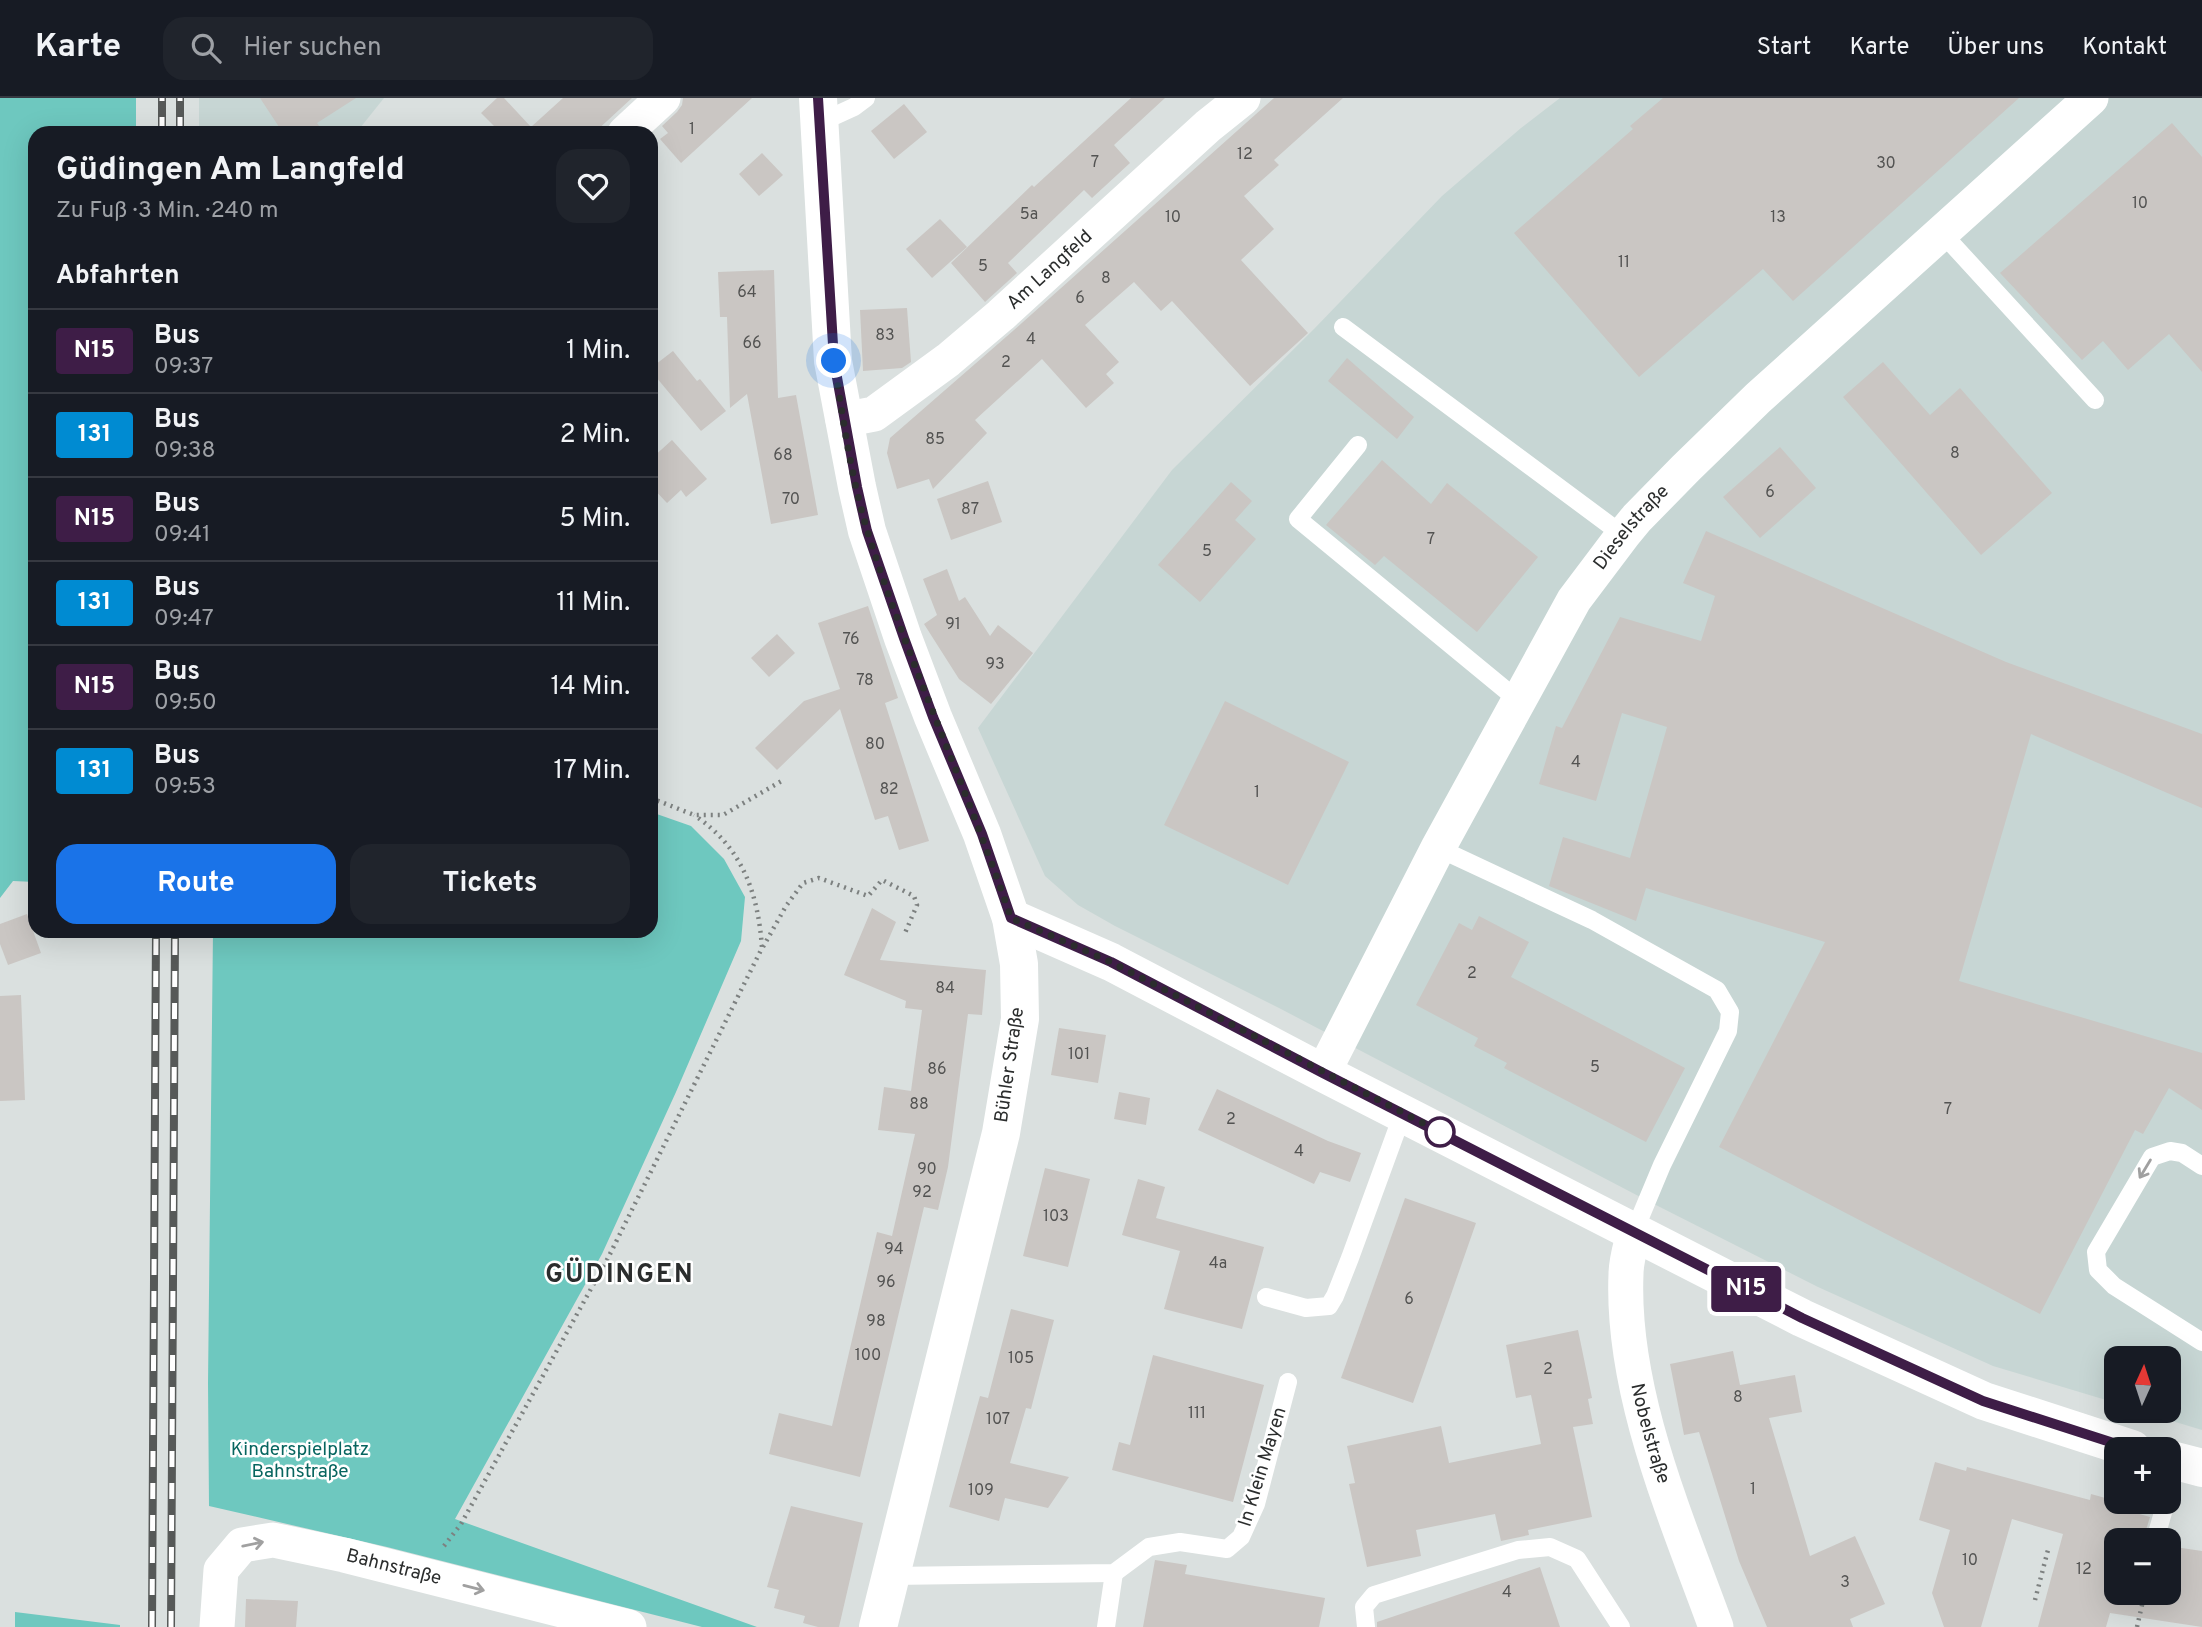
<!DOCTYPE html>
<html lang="de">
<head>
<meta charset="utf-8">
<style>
	:root { --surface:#171b24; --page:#20242c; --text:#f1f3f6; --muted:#9ea1a6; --line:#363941; --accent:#1a73e8 }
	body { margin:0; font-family:Overpass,sans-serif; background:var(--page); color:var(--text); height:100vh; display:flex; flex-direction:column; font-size:26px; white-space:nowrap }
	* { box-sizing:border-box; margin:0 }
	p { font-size:23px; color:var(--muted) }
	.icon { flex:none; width:38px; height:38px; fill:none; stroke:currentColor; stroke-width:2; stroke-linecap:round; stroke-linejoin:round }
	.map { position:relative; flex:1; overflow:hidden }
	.drawer { position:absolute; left:28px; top:28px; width:630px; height:812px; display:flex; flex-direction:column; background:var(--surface); border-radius:21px; box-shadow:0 7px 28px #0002 }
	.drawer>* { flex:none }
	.badge { padding:0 14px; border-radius:5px; font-size:24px; line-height:46px }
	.needle { width:46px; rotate:3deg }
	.tools { position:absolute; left:2104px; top:1248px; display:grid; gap:14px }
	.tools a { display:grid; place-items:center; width:77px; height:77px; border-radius:14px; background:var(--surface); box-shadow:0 7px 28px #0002; font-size:35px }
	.you { position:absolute; width:35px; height:35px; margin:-18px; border:5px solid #fff; border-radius:50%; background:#1a73e8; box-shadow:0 0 0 10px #1a73e833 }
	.map>.badge { position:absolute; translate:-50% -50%; box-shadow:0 0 0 4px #fff }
	h2 { padding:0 28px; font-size:26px; line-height:63px }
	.round { display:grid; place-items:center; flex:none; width:74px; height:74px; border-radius:21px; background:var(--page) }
	.overview { display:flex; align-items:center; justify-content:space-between; height:119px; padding:0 28px }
	h1 { font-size:33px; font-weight:700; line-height:52px }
	.action { display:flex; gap:14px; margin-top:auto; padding:14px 28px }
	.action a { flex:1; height:80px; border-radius:21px; background:var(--accent); color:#fff; font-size:28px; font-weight:700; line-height:80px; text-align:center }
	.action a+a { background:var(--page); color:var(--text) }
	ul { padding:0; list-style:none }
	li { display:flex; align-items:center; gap:21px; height:84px; padding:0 28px; border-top:2px solid var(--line) }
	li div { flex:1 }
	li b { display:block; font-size:26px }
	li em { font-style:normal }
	li .badge { min-width:77px; font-weight:700; text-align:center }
	header { display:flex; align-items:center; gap:42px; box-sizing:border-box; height:98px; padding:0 35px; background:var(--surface); border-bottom:2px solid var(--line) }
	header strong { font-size:33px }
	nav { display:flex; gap:38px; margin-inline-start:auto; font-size:24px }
	.search { width:490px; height:63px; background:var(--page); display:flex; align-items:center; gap:18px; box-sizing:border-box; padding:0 24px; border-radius:21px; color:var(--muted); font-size:26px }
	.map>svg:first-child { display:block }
	.built { fill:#c7d6d4 }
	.green { fill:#6ec8bf }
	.building { fill:#cac6c3 }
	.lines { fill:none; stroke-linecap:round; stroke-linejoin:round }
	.path { stroke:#7d8180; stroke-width:4.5; stroke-dasharray:2 5; stroke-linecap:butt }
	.lane { stroke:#fff; stroke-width:18 }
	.street { stroke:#fff; stroke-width:35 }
	.secondary { stroke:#fff; stroke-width:38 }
	.rail-casing { stroke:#565958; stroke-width:8 }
	.rail { stroke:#fff; stroke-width:5; stroke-dasharray:16; stroke-linecap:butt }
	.oneway { stroke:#a0a0a0 }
	.line-casing { stroke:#fff; stroke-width:16 }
	.line { stroke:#3e1d47; stroke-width:10 }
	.walk { stroke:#2b2d2d; stroke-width:7; stroke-dasharray:0 12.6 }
	.stop-dot { fill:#fff; stroke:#3e1d47; stroke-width:3.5 }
	.labels { text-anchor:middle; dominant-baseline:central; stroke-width:5; stroke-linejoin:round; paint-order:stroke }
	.number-label { font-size:16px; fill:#535352 }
	.street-label { font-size:19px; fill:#2b2d2d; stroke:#fff }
	.park-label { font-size:19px; fill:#07655f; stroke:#fff }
	.district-label { font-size:26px; font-weight:bold; letter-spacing:2px; fill:#2b2d2d; stroke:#fff }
</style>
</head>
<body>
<header>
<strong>Karte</strong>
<div class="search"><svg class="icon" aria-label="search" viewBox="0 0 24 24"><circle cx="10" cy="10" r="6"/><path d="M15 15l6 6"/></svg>Hier suchen</div>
<nav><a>Start</a><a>Karte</a><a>Über uns</a><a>Kontakt</a></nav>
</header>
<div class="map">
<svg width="2202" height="1529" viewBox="0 0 2202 1529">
	<rect width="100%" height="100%" fill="#dae0df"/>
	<!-- built -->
	<g class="built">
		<polygon points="199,0 384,0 356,35 199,35"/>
		<polygon points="1560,0 2202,0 2202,1332 2139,1313 2168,1312 2168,1260 2116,1260 2116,1305 1993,1268 1818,1189 1648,1103 1279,910 1115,828 1078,807 1045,778 978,630 1172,372 1315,230 1442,98 1521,30"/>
	</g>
	<!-- green -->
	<g class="green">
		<polygon points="0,0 136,0 136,35 35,35 35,784 13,783 0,800"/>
		<polygon points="651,714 691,728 724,761 745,799 741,843 676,994 602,1156 455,1421 757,1529 702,1529 387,1449 209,1408 208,1285 213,833 651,833"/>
		<polygon points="15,1514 120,1527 120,1529 15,1529"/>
	</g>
	<!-- building -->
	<g class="building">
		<polygon points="260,0 356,0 317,25 324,35 283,35"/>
		<polygon points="497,0 504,0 531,29 563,0 632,0 594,35 501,35 481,15"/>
		<polygon points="683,0 752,0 681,65 660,41 668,35 662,28 677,14 682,7"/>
		<polygon points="1131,0 1165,0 1114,47 1130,65 1092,100 1084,92 1008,165 1017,175 985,204 951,165 1032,87 1034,89"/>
		<polygon points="1274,0 1343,0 1274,62 1279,67 1244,98 1274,131 1241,162 1308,235 1250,288 1172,203 1161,213 1134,184 1085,227 1119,264 1106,276 1114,285 1086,310 1042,261 975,322 987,335 933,391 929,381 897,391 887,355 890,340 1014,232"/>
		<polygon points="1663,0 2019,0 1793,203 1763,171 1639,279 1514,135 1633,31 1630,28"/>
		<polygon points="904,6 927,34 894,61 871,33"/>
		<polygon points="2172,25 2202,59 2202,274 2169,236 2128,272 2103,243 2082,262 2000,175"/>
		<polygon points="762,55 783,77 759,98 739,76"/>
		<polygon points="940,121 967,149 932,180 906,151"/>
		<polygon points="774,172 778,300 796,297 818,417 771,426 747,296 730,310 727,219 720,219 718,174"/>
		<polygon points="907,210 911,264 902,270 863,273 860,212"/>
		<polygon points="673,253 697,283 700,281 726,313 701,333 651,273 651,270"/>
		<polygon points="1347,260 1414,319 1397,341 1328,283"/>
		<polygon points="1883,264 1930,317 1960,290 2052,395 1981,457 1843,299"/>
		<polygon points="672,342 707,381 686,399 681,392 667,405 651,388 651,361"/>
		<polygon points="1780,349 1816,390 1760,440 1723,399"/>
		<polygon points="1382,362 1431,406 1447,385 1538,459 1477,534 1384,458 1375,467 1326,427"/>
		<polygon points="988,383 1002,424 951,442 937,401"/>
		<polygon points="1231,384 1252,403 1235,422 1256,441 1200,504 1158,467"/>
		<polygon points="1706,433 2006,564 2202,636 2202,710 2031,636 1959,883 2202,955 2202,1012 2169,990 2143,1036 2135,1032 2040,1216 1719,1049 1825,844 1646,790 1636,823 1549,788 1563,739 1630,760 1667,629 1622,615 1596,703 1539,686 1556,628 1562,630 1620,519 1701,543 1715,498 1683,485"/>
		<polygon points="947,471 959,503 965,499 990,538 998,527 1033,555 991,606 959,581 924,526 937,517 923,481"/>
		<polygon points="868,508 898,600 885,605 929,743 899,752 888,718 875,722 840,611 777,672 755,650 804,603 840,591 818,525"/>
		<polygon points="777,536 795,555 769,579 751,560"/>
		<polygon points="1225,603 1349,664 1288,787 1164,727"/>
		<polygon points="872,810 896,824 880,862 986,872 982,917 968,916 948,1069 938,1112 924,1109 860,1379 769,1356 779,1315 832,1328 877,1134 892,1138 915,1036 878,1032 884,989 911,993 922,912 905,910 906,903 844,877"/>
		<polygon points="27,816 41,855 8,867 0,846 0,826"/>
		<polygon points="1479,818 1529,844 1511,879 1685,970 1646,1044 1504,970 1507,965 1474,948 1478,940 1416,907 1459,825 1472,832"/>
		<polygon points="21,897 25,1002 0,1003 0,898"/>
		<polygon points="1059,930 1106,937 1098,985 1051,977"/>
		<polygon points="1217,991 1328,1043 1361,1055 1350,1084 1320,1074 1314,1086 1198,1032"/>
		<polygon points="1119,994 1150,1000 1146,1027 1114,1021"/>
		<polygon points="1045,1070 1090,1081 1068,1169 1023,1158"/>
		<polygon points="1138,1081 1165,1089 1156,1120 1264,1149 1242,1231 1164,1211 1180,1153 1122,1137"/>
		<polygon points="1405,1100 1476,1125 1413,1305 1341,1280"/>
		<polygon points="1011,1211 1054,1222 1031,1311 1026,1310 1010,1365 1069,1379 1048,1410 1005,1400 999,1423 949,1409 980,1298 988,1300"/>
		<polygon points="1578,1232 1592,1300 1588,1301 1593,1326 1573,1329 1592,1419 1528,1432 1529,1437 1501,1443 1495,1416 1416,1432 1421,1458 1367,1469 1349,1386 1355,1385 1347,1348 1441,1328 1449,1365 1541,1346 1531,1297 1516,1300 1506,1247"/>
		<polygon points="1733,1253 1740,1287 1795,1277 1802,1314 1769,1320 1810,1458 1855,1438 1885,1506 1850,1521 1853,1529 1767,1529 1739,1463 1699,1334 1684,1337 1670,1266"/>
		<polygon points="1153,1257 1264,1287 1233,1404 1112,1372 1119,1344 1130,1347"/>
		<polygon points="1935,1364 1966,1373 1967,1369 2090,1402 2091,1396 2116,1403 2115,1409 2150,1419 2143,1442 2116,1442 2116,1494 2168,1494 2168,1448 2202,1453 2202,1529 2110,1515 2106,1529 2038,1529 2063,1436 2012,1421 1981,1529 1944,1529 1932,1495 1950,1432 1919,1422"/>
		<polygon points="791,1408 863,1425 839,1529 818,1529 803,1525 805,1518 774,1510 779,1492 767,1489"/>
		<polygon points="1155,1462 1187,1467 1185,1476 1325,1500 1319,1529 1143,1529"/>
		<polygon points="1540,1469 1560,1529 1377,1529 1377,1524"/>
		<polygon points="246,1501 298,1503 296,1529 245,1529"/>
	</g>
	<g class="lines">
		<!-- path -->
		<g class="path">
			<polyline points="651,700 694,717 723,717 785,681"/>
			<polyline points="763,849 786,808 803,785 819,780 868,798 882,782 914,798 917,807 905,835"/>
			<path d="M444,1448l17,-22 147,-266 154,-310c-4,-56 -20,-101 -68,-133"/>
			<polyline points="2035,1502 2049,1448"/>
			<polyline points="2137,1529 2145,1494"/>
		</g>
		<!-- lane -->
		<g class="lane">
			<polyline points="819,25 854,9 866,0"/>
			<polyline points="1942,135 2095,302"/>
			<polyline points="1343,229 1623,437"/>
			<polyline points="1358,347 1298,421 1519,603"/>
			<polyline points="1438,750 1592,822 1717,892 1730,914 1728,933 1662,1067 1634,1134"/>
			<polyline points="2202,1068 2182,1055 2170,1053 2152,1059 2096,1154 2098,1172 2114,1188 2202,1244"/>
			<polyline points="1266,1199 1306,1210 1329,1208 1335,1198 1350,1160 1403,1015"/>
			<polyline points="2168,1394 2176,1364"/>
			<polyline points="2155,1442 2166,1404"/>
			<polyline points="891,1478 1114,1475 1149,1449 1180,1444 1227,1451 1241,1439 1256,1406 1288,1284"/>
			<polyline points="1106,1529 1114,1475"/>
			<polyline points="1366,1529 1364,1509 1374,1497 1518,1452 1550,1449 1577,1461 1621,1529"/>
		</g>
		<!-- street -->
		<g class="street">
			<polyline points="625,35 663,0"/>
			<path id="s1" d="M843,322l31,-6 74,-54 53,-45 207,-189 35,-28"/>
			<path id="s2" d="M1323,975l115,-225 136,-248 49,-65 14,-17 49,-50 72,-70 333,-300"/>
			<path id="s3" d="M1634,1134c-3,13 -8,28 -8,42 -5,118 50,243 90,353"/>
			<path id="s4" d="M217,1529l4,-57 21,-25 31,-5 71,15 285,72"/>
		</g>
		<!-- secondary -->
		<g class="secondary">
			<polyline points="818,0 833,263 857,389 867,433 903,540 933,619 982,736 1011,820 1019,866 1020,921 1001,1035 878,1529"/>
			<polyline points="1011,820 1111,864 1323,975 1802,1220 1984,1303 2132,1351"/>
			<polyline points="2168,1361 2202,1370"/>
		</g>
		<defs>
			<g id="rail">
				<polyline points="162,35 162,0"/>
				<polyline points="180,35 180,0"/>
				<polyline points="152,1529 156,833"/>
				<polyline points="171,1529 175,833"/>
			</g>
		</defs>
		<!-- rail casing -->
		<use href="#rail" class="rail-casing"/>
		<!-- rail -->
		<use href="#rail" class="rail"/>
	</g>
	<!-- one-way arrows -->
	<defs><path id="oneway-shaft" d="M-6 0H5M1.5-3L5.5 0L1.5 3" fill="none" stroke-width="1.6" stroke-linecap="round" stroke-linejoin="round" transform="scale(1.75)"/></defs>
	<g class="oneway">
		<use href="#oneway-shaft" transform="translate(2145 1071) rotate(121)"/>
		<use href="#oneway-shaft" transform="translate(253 1446) rotate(-12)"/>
		<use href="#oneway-shaft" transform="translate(474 1490) rotate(14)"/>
	</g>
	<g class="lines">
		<defs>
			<polyline id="line" points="818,0 834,263 857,389 867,433 904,540 933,619 982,736 1011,820 1111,864 1323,975 1802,1220 1983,1303 2132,1351"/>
		</defs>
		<!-- line casing -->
		<use href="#line" class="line-casing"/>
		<!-- line -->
		<use href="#line" class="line"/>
		<!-- walk -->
		<path class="walk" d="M834,263c9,57 17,117 34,172 41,131 99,255 143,385l100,44 339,175 -10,-5"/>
	</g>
	<!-- markers -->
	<circle class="stop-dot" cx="1440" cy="1034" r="14"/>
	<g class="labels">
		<!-- number labels -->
		<g class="number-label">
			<text x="692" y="32">1</text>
			<text x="1245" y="57">12</text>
			<text x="1095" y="65">7</text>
			<text x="1886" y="66">30</text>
			<text x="2140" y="106">10</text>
			<text x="1029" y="117">5a</text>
			<text x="1173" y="120">10</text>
			<text x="1778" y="120">13</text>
			<text x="1624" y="165">11</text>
			<text x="983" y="169">5</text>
			<text x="1106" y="181">8</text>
			<text x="747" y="195">64</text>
			<text x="1080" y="201">6</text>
			<text x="885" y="238">83</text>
			<text x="1031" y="242">4</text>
			<text x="752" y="246">66</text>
			<text x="1006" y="265">2</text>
			<text x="935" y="342">85</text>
			<text x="1955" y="356">8</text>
			<text x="783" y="358">68</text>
			<text x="1770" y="395">6</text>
			<text x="791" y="402">70</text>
			<text x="970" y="412">87</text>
			<text x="1431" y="442">7</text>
			<text x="1207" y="454">5</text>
			<text x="953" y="527">91</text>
			<text x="851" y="542">76</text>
			<text x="995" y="567">93</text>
			<text x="865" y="583">78</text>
			<text x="875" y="647">80</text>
			<text x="1576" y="665">4</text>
			<text x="889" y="692">82</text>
			<text x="1257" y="695">1</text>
			<text x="1472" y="876">2</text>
			<text x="945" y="891">84</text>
			<text x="1079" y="957">101</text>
			<text x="1595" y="970">5</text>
			<text x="937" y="972">86</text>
			<text x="919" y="1007">88</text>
			<text x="1948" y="1012">7</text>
			<text x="1231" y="1022">2</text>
			<text x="1299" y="1054">4</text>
			<text x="927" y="1072">90</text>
			<text x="922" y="1095">92</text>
			<text x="1056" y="1119">103</text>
			<text x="894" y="1152">94</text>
			<text x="1218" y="1166">4a</text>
			<text x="886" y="1185">96</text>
			<text x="1409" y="1202">6</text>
			<text x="876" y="1224">98</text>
			<text x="868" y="1258">100</text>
			<text x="1021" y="1261">105</text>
			<text x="1548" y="1272">2</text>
			<text x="1738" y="1300">8</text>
			<text x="1197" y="1316">111</text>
			<text x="998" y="1322">107</text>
			<text x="1753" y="1392">1</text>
			<text x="981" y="1393">109</text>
			<text x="1970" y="1463">10</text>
			<text x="2084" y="1472">12</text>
			<text x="1845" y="1485">3</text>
			<text x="1507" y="1495">4</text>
		</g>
		<!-- street labels -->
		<g class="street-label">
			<text stroke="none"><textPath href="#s1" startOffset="259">Am Langfeld</textPath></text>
			<text stroke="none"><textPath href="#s2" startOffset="628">Dieselstraße</textPath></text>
			<text transform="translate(1010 967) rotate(-82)">Bühler Straße</text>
			<text stroke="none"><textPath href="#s3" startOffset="205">Nobelstraße</textPath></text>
			<text transform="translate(1263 1369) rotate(-73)">In Klein Mayen</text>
			<text stroke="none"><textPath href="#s4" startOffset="245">Bahnstraße</textPath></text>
		</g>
		<!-- park labels -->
		<g class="park-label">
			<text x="300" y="1352">Kinderspielplatz<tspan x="300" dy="22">Bahnstraße</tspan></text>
		</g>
		<!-- district labels -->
		<g class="district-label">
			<text x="620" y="1177">GÜDINGEN</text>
		</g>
	</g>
</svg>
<div class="tools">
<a><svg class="needle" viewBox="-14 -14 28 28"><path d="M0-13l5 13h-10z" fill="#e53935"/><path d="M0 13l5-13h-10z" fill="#9ea1a6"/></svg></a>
<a>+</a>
<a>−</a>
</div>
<div class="you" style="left:834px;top:263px"></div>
<b class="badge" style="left:1746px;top:1191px;background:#3e1d47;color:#fff">N15</b>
<section class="drawer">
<div class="overview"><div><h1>Güdingen Am Langfeld</h1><p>Zu Fuß · 3 Min. · 240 m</p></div><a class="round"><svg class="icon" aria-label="heart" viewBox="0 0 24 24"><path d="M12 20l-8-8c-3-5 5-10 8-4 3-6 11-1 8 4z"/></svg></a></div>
<h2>Abfahrten</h2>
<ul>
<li><span class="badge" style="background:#3e1d47;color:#fff">N15</span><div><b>Bus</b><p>09:37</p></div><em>1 Min.</em></li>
<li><span class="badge" style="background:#008bd2;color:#fff">131</span><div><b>Bus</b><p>09:38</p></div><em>2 Min.</em></li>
<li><span class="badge" style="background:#3e1d47;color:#fff">N15</span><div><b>Bus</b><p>09:41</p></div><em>5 Min.</em></li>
<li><span class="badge" style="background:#008bd2;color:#fff">131</span><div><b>Bus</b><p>09:47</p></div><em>11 Min.</em></li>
<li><span class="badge" style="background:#3e1d47;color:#fff">N15</span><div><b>Bus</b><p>09:50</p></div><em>14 Min.</em></li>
<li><span class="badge" style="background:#008bd2;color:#fff">131</span><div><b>Bus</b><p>09:53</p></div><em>17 Min.</em></li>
</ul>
<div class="action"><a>Route</a><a>Tickets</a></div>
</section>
</div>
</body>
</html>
